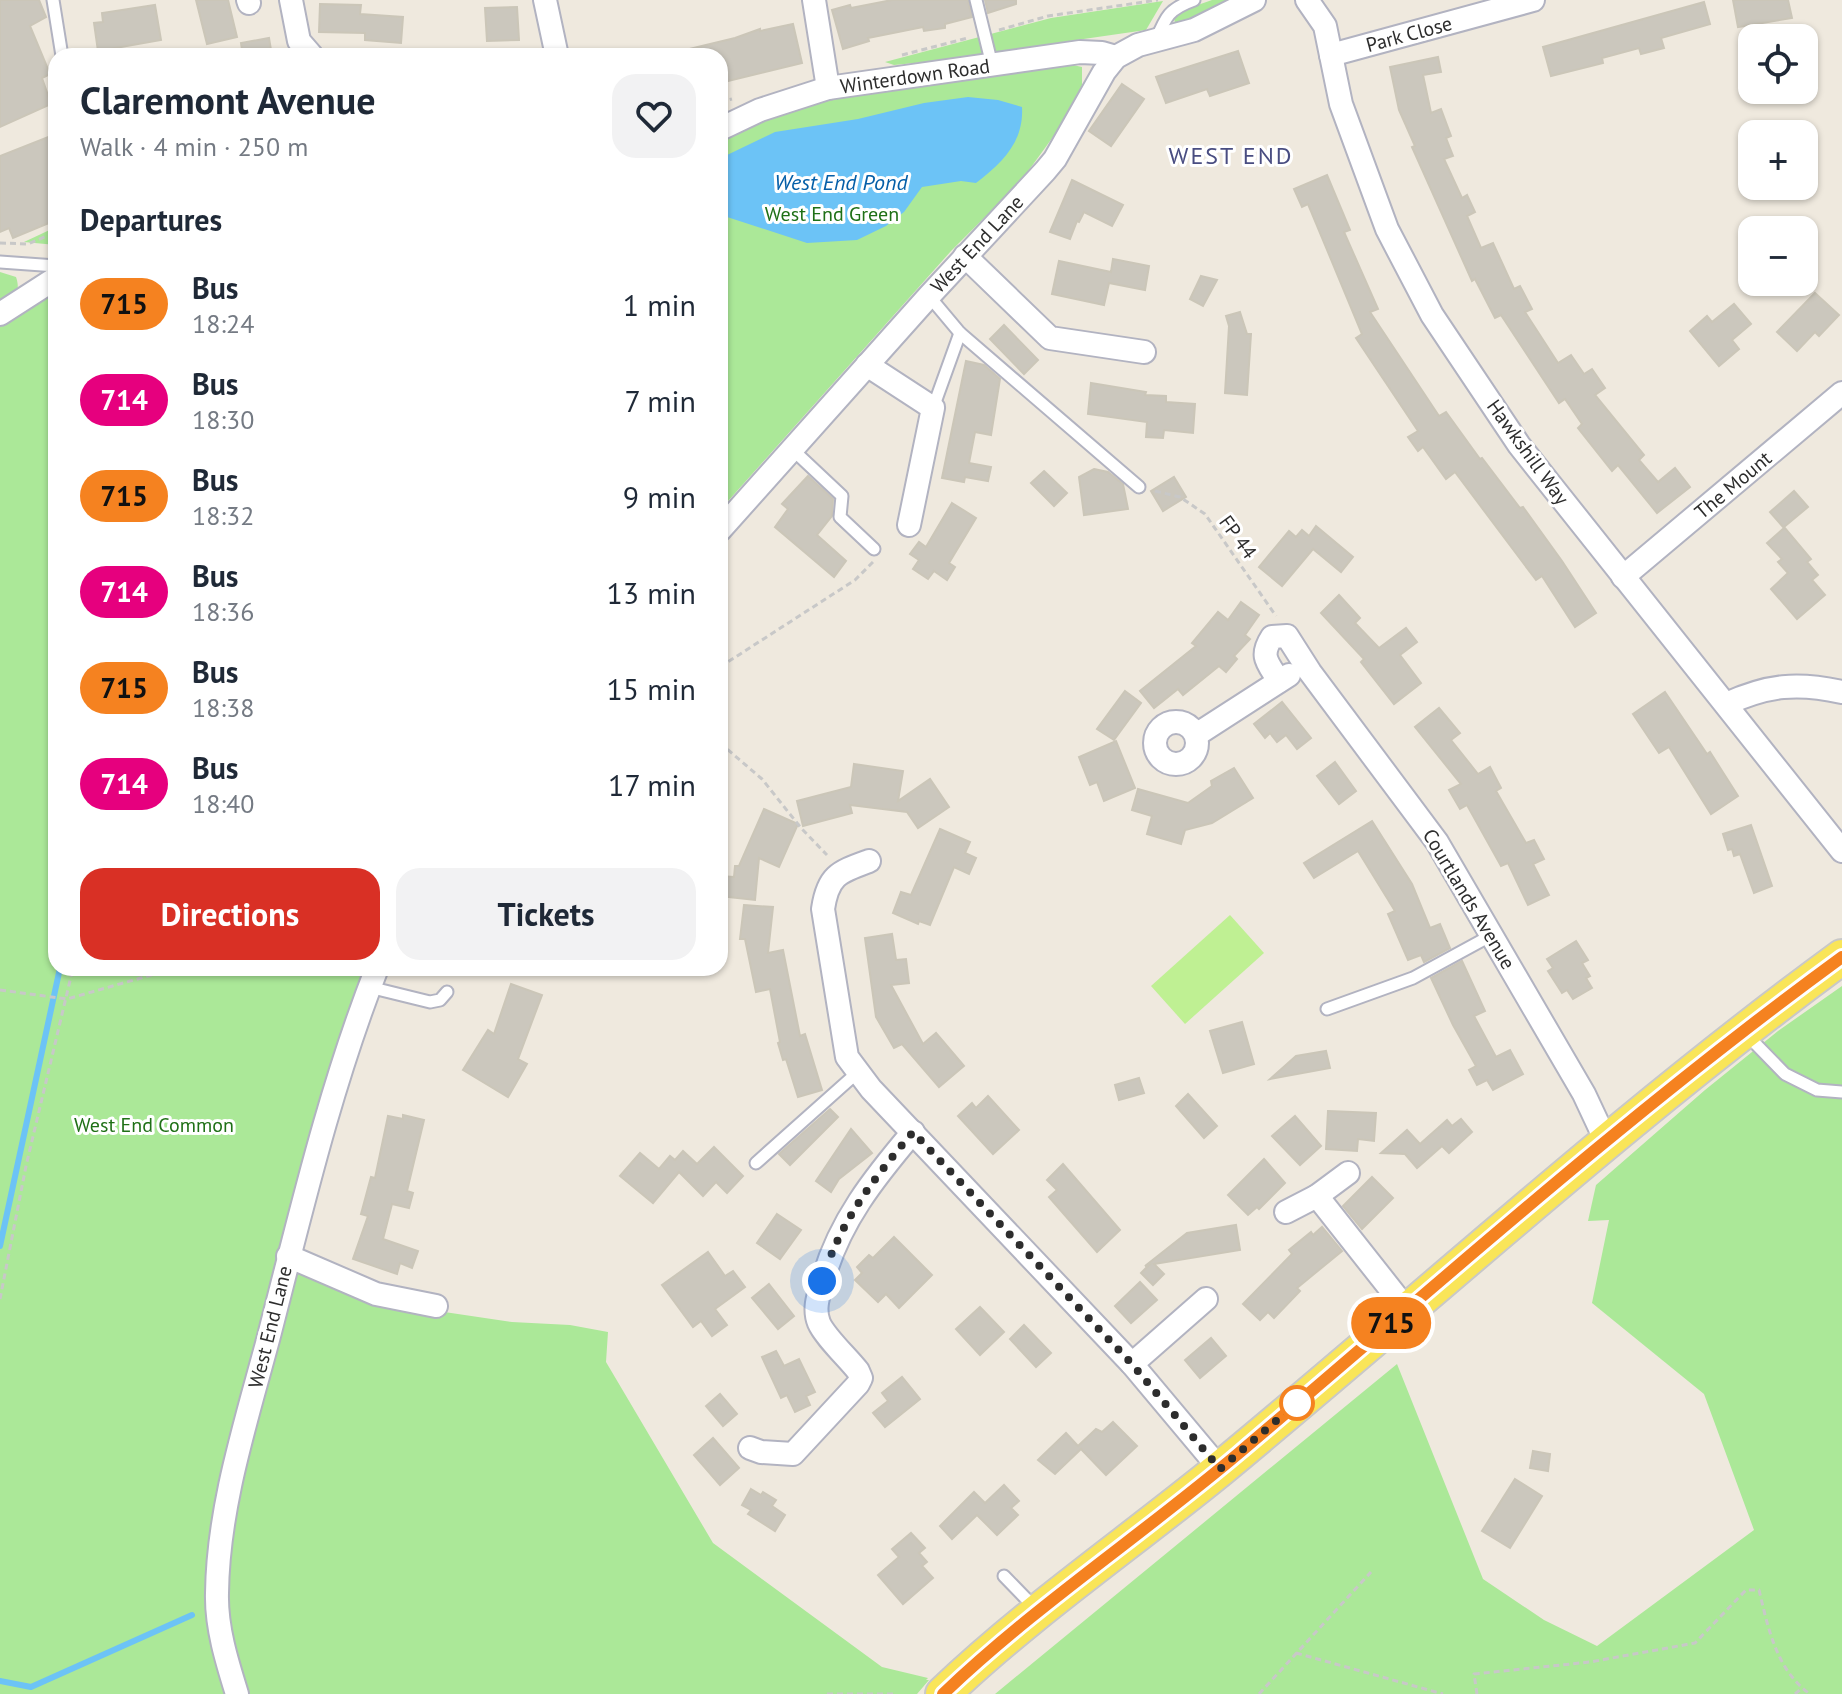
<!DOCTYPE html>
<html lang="en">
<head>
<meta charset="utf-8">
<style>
	:root { --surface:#fff; --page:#f2f2f3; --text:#1f2937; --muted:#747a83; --accent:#d93025 }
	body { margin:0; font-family:"PT Sans",sans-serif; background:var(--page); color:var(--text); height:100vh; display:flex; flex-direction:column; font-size:30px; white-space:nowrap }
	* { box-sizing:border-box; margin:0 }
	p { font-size:26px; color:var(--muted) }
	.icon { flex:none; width:44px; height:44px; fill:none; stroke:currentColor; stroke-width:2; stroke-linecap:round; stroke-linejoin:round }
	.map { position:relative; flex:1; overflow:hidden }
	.panel { position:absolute; left:48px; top:48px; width:680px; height:928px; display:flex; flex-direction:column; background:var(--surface); border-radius:24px; box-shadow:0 2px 6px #0004 }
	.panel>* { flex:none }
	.badge { padding:0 16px; border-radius:26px; font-size:28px; line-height:52px }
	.fabs { position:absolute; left:1738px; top:24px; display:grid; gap:16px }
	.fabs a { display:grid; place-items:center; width:80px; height:80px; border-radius:16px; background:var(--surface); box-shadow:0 2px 6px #0004; font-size:40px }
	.you { position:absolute; width:40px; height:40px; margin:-20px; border:6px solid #fff; border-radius:50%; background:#1a73e8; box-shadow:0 0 0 12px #1a73e833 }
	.map>.badge { position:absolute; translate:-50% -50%; box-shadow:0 0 0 4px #fff }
	h2 { padding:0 32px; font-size:30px; line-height:72px }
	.round { display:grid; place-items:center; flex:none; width:84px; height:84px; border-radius:24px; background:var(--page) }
	.headline { display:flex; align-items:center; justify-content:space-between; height:136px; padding:0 32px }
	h1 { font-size:38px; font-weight:800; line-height:60px }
	.button { display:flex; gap:16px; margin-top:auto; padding:16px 32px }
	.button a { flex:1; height:92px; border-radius:24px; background:var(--accent); color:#fff; font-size:32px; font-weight:800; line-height:92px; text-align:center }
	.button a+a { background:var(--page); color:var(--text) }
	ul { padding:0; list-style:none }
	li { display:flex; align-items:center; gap:24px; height:96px; padding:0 32px }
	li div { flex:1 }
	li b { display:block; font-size:30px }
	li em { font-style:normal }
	li .badge { min-width:88px; font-weight:700; text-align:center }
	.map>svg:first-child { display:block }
	.green { fill:#abe898 }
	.pitch { fill:#bff093 }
	.water { fill:#6cc3f6 }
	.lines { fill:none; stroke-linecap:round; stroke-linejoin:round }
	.stream { stroke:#6cc3f6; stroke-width:6 }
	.building { fill:#cbc7bd; stroke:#cbc6b8; stroke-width:2 }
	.service-casing { stroke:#b2b3c1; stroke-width:15 }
	.minor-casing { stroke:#b2b3c1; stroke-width:26 }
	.primary-casing { stroke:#c8c8c8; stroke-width:38 }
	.path { stroke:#c8c8c8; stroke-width:3; stroke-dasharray:6 4; stroke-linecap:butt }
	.service { stroke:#fff; stroke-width:11 }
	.minor { stroke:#fff; stroke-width:22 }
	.primary { stroke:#f9e559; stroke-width:34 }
	.line-casing { stroke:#fff; stroke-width:18 }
	.line { stroke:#f58220; stroke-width:12 }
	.walk { stroke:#2d2d2d; stroke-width:8; stroke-dasharray:0 14.4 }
	.stop-dot { fill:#fff; stroke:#f58220; stroke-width:4 }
	.labels { text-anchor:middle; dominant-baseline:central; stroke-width:6; stroke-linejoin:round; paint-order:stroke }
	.street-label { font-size:20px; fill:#2d2d2d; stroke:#fff }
	.park-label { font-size:20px; fill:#1f7016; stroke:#fff }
	.water-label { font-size:22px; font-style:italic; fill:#055fa8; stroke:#fff }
	.quarter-label { font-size:24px; letter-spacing:2px; fill:#494d81; stroke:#fff }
</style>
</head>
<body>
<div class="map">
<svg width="1842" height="1694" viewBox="0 0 1842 1694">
	<rect width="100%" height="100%" fill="#efe9de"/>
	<!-- green -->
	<g class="green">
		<polygon points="1212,0 1237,0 1224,7 1175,24 1174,17 1178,12"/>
		<polygon points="1163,1 1146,30 925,62 894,65 885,62 1051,18"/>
		<polygon points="1064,63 1082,67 1082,85 1066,119 1021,181 951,251 720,510 720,138 827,93"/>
		<polygon points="56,227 56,245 24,242"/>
		<path d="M0,272l16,5c6,17 -4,23 -16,34z"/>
		<polygon points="56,281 56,968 363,968 281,1257 404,1306 512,1322 570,1325 608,1332 606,1362 713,1543 882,1667 928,1678 926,1680 929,1680 917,1694 0,1694 0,321"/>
		<polygon points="1842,986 1842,1694 995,1694 1397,1364 1483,1579 1544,1620 1597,1646 1754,1530 1704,1394 1592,1303 1609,1220 1588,1221 1596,1185 1705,1090 1778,1031"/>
	</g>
	<!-- pitch -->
	<polygon class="pitch" points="1230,915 1264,953 1185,1024 1151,986"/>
	<!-- water -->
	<path class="water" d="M968,97l30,3 24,7c2,35 -20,56 -46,76l-15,-2 -39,6 -18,25 -18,14 -29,14 -50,3 -83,-27 -4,-6v-49l5,-5 50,-24 83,-13 66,-16z"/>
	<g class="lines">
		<!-- stream -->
		<g class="stream">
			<polyline points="0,1246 60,968"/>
			<polyline points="0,1681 31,1687 192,1615"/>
		</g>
	</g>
	<!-- building -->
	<g class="building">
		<polygon points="0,0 39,0 46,17 30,26 50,74 42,78 51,104 0,127"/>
		<polygon points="196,0 228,0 237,37 207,44"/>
		<polygon points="892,0 968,0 972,17 945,24 945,28 924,31 923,27 868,38 869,41 843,49 832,10 850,5 851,8"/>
		<polygon points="985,0 1016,0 1016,4 988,13"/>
		<polygon points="1733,0 1788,0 1792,18 1738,27"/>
		<polygon points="1704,2 1710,24 1661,38 1664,48 1641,54 1639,48 1602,58 1603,63 1551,76 1543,47"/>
		<polygon points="320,4 361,5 360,14 403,17 401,43 365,40 365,33 319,32"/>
		<polygon points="155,5 161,40 98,51 94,23 103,22 102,13"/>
		<polygon points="517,7 519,40 487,41 485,8"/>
		<polygon points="793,24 802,63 720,83 720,56 685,56 685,50 735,38 760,29 760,31"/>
		<polygon points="269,38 272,56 243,56 241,43"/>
		<polygon points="1238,51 1249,83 1210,96 1207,89 1166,103 1156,77"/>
		<polygon points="1438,57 1441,72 1423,75 1431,113 1441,109 1451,136 1446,138 1453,156 1444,159 1462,198 1467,195 1475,212 1467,216 1481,248 1493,243 1514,289 1520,286 1532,309 1525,312 1558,363 1571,355 1584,374 1592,369 1605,388 1595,395 1644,455 1639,460 1658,482 1675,468 1690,487 1657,513 1618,465 1612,471 1578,428 1582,424 1565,399 1559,403 1501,315 1495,318 1475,279 1472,281 1412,147 1415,146 1399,110 1390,67"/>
		<polygon points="1122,84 1144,99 1111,146 1089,131"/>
		<polygon points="56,134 56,220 13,238 9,228 0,232 0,156"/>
		<polygon points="1327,175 1350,230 1344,232 1378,309 1370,312 1439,416 1446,412 1480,459 1482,458 1520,508 1523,507 1562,561 1596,613 1575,627 1542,576 1536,580 1455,472 1446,479 1423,447 1418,451 1408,437 1418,431 1356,338 1362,334 1308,204 1302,207 1294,189"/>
		<polygon points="1072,180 1123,205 1112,226 1084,212 1079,222 1077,221 1070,239 1050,232"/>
		<polygon points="1113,259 1149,266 1145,290 1109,283 1104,305 1052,294 1059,261 1111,272"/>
		<polygon points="1201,276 1217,280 1203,306 1190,299"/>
		<polygon points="1815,293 1839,315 1819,336 1815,332 1797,351 1777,332"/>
		<polygon points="1734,304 1751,324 1732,340 1739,349 1719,366 1690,331 1707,316 1712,322"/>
		<polygon points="1240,312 1247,334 1251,334 1247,395 1225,393 1229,326 1226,316"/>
		<polygon points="1004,325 1038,360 1024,374 990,339"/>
		<polygon points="966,361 984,365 1000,379 991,435 975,432 969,463 991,467 988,481 965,477 964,482 942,478"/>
		<polygon points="1091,383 1146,392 1145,395 1166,396 1166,402 1195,404 1193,433 1164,430 1163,438 1146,437 1147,422 1088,414"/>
		<polygon points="1094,469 1108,472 1123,484 1128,509 1084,515 1079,477"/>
		<polygon points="1044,471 1067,493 1054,506 1031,483"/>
		<polygon points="808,476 833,499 832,516 817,535 846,561 834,577 775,527 788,509 782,504"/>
		<polygon points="1174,477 1186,497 1163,511 1151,491"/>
		<polygon points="1794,491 1808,507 1784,527 1811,559 1807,562 1818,575 1812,580 1825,595 1797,619 1771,589 1788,573 1778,562 1782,559 1767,543 1784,528 1770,512"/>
		<polygon points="952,503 976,518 949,563 955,567 947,580 934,571 928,579 913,569 919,560 910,554 919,542 926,547"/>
		<polygon points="1316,526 1353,557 1341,572 1313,549 1282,586 1259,567 1289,531 1296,537 1302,530 1309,536"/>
		<polygon points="1339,595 1360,618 1355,623 1379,648 1406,628 1417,642 1400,655 1421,683 1394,704 1361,662 1364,659 1321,613"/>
		<polygon points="1241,602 1259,615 1245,635 1250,639 1234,656 1237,659 1226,672 1219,666 1183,695 1178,689 1154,708 1140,691 1196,646 1192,643 1218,612 1228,620"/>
		<polygon points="1125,691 1141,703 1114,740 1097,729"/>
		<polygon points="1665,692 1707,754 1710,752 1738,796 1711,814 1669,747 1659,753 1633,714"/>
		<polygon points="1282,702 1311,738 1297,749 1286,735 1277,742 1270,733 1265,738 1254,724"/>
		<polygon points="1439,708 1460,733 1451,740 1478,774 1490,767 1501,788 1496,791 1526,843 1534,840 1544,859 1533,864 1549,895 1528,905 1508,863 1501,866 1467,805 1460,809 1449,790 1461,784 1415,727"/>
		<polygon points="1116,741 1135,788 1104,801 1097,782 1090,785 1079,757"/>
		<polygon points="1335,762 1356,791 1339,804 1317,776"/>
		<polygon points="854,764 903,771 898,801 930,779 949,807 918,828 907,812 850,805 852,813 803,826 797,801 851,787"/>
		<polygon points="1234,768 1253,798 1212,823 1185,830 1181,844 1147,834 1152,816 1132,810 1138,789 1188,803 1212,786 1211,781"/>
		<polygon points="764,809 798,824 779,867 759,858 755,900 720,896 721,876 734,877 735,866 739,866"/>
		<polygon points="1372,821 1412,884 1430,928 1440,924 1450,948 1424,962 1421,955 1408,960 1388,914 1395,911 1358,851 1314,878 1304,863"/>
		<polygon points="1751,825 1772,886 1754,893 1740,854 1734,856 1732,849 1728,850 1723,834"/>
		<polygon points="940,829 970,842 965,853 976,858 969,874 954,867 930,925 919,921 918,924 893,913 901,892 911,895"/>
		<polygon points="744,905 773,907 768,953 783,950 800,1036 805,1034 822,1090 798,1097 786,1059 783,1060 778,1043 780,1042 770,989 756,992 745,939 740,939"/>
		<polygon points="892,934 896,960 906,959 909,983 891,985 923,1044 936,1033 964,1066 939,1087 902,1044 894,1048 876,1017 865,938"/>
		<polygon points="1576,941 1588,960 1582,963 1590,976 1586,978 1592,988 1573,999 1567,990 1562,993 1548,971 1553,968 1547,959"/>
		<polygon points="1462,961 1485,1011 1474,1016 1496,1057 1510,1050 1523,1074 1493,1090 1487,1080 1477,1085 1469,1070 1476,1066 1453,1025 1431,978"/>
		<polygon points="511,984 542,995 518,1059 527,1064 508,1097 463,1070 488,1030 494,1034"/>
		<polygon points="1242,1022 1254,1064 1223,1073 1210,1031"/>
		<polygon points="1326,1051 1330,1068 1270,1079 1296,1056"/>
		<polygon points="1139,1078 1144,1093 1119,1100 1115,1085"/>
		<polygon points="1188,1094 1217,1126 1204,1138 1176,1106"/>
		<polygon points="988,1096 1019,1130 993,1154 958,1116 972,1103 976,1108"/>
		<polygon points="830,1109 838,1117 790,1165 779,1154"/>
		<polygon points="1328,1111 1376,1113 1374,1141 1358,1139 1357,1151 1326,1149"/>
		<polygon points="403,1115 424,1120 407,1191 413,1193 409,1208 392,1204 383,1239 418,1251 412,1268 400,1263 397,1274 353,1259 368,1216 361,1214 371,1177 375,1178 388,1116 403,1119"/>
		<polygon points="1295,1116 1321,1146 1300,1165 1272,1136"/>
		<polygon points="1461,1119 1472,1132 1449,1153 1442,1146 1417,1168 1405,1154 1381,1153 1407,1130 1420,1144 1447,1120 1452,1126"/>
		<polygon points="851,1129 872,1153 839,1179 831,1192 816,1181"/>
		<polygon points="714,1147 743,1176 727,1193 716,1182 703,1196 679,1172 653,1203 620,1176 640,1153 659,1169 670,1156 675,1160 683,1151 697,1164"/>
		<polygon points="1264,1159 1285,1183 1259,1209 1257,1207 1248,1215 1228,1195"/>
		<polygon points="1063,1164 1120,1230 1097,1252 1049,1197 1057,1190 1047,1180"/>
		<polygon points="1372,1177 1393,1198 1362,1229 1343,1206"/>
		<polygon points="777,1214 801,1230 780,1259 757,1243"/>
		<polygon points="1236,1225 1240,1250 1154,1264 1164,1274 1153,1285 1141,1273 1149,1265 1145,1266 1187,1233"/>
		<polygon points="1322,1227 1342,1251 1297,1288 1300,1291 1274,1318 1268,1312 1260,1320 1243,1304 1292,1254 1289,1250 1311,1232 1313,1235"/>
		<polygon points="894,1237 932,1275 899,1308 886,1294 878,1302 855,1280 862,1273 857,1267 869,1255 873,1258"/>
		<polygon points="708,1252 725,1276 733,1271 745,1287 715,1309 727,1325 712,1336 701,1321 693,1327 662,1285"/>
		<polygon points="1140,1282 1157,1300 1131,1323 1115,1306"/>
		<polygon points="769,1284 794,1316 778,1329 752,1298"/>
		<polygon points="980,1307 1004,1332 980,1355 956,1329"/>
		<polygon points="1024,1325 1051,1353 1036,1367 1010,1339"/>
		<polygon points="1211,1338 1226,1356 1200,1378 1185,1360"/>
		<polygon points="776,1351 784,1366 799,1359 815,1392 806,1396 810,1405 795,1412 787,1395 781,1398 762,1357"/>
		<polygon points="902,1377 920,1399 885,1427 873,1413 888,1401 882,1393"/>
		<polygon points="720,1394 737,1414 723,1426 706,1406"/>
		<polygon points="1113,1422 1137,1446 1106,1475 1081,1449 1055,1474 1038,1460 1066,1433 1078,1446 1096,1429 1102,1432"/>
		<polygon points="713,1438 739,1468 720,1485 694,1455"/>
		<polygon points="1533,1451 1550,1454 1548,1471 1530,1468"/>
		<polygon points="1515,1479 1542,1496 1510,1548 1482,1531"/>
		<polygon points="1004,1485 1019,1501 1011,1508 1018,1515 997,1535 977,1515 952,1539 940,1526 974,1492 985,1503"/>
		<polygon points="751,1489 761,1495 763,1492 776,1500 772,1506 785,1515 775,1531 748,1514 751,1510 742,1505"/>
		<polygon points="911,1533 925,1548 919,1553 927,1562 922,1566 933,1578 903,1604 878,1575 899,1557 892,1549"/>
	</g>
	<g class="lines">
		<defs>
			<g id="service">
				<polyline points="53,0 62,56"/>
				<polyline points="976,0 992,65"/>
				<path d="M1156,40c10,-24 13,-31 38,-40"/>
				<polyline points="0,262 56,266"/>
				<polyline points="929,296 960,333 1139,487"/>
				<polyline points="933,408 960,333"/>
				<polyline points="792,449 842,496 840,517 874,549"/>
				<polyline points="369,987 430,1002 440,1000 447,992"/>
				<polyline points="1327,1009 1413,978 1492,935"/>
				<polyline points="1746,1034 1785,1074 1817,1090 1842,1092"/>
				<polyline points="756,1163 858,1072"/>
				<polyline points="1004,1576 1037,1610"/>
			</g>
			<g id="minor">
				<polyline points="248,0 249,3"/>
				<polyline points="291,0 299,41 312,56"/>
				<polyline points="545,0 557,56"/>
				<polyline points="814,0 828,88"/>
				<polyline points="1307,0 1325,26 1341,104 1387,229 1432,315 1519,445 1842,851"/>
				<polyline points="1331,55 1533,0"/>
				<polyline points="720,129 760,110 828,88 1080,52 1102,53 1116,57"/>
				<polyline points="965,256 1050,338 1144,352"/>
				<polyline points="0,314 56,278"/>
				<polyline points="867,365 933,408 909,525"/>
				<polyline points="720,530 929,296 1045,171 1055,159 1104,72 1116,57 1138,45 1194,30 1254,0"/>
				<polyline points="1623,577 1842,393"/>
				<path d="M1279,681c-11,-18 -20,-24 -7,-44l15,-1 23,36 127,170 147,252 22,47"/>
				<path d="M1726,704c42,-19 71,-22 116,-12"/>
				<circle cx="1176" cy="743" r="21"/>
				<polyline points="1196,735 1289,675"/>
				<path d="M869,861c-30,11 -41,14 -46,48l24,148 24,32 261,275 88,105"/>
				<polyline points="1317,1196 1407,1310"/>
				<polyline points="1286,1212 1317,1196 1348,1173"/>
				<polyline points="288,1256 376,1294 436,1306"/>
				<polyline points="1132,1364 1206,1299"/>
				<path d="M750,1448l11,4 32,2 65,-70 3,-6 -3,-7c-10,-13 -33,-34 -39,-48 -6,-15 0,-29 4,-43 16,-58 51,-102 90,-148"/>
				<path d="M237,1694c-10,-32 -21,-67 -20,-101 1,-87 30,-174 52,-257 32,-124 61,-249 108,-368"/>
			</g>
			<path id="primary" d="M943,1694c86,-82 185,-150 277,-225 207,-171 405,-353 622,-512"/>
		</defs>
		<!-- service casing -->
		<use href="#service" class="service-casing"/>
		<!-- minor casing -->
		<use href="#minor" class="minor-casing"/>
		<!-- primary casing -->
		<use href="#primary" class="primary-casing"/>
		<!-- path -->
		<g class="path">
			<polyline points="999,30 1048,16 1158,0"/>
			<polyline points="902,55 968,38"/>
			<polyline points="720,102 732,99"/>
			<polyline points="0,243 28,244 56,232"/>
			<polyline points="1155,491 1180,497 1205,514 1276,616"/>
			<polyline points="720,667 855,580 873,562"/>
			<polyline points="720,743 762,779 801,828 827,855"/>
			<polyline points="0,990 67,999 176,968"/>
			<polyline points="0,1299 26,1166 73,968"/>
			<polyline points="1296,1653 1443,1694"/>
			<polyline points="827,1694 897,1694"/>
			<polyline points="1259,1694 1371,1572"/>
			<path d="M1477,1694l-3,-20 116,-12 105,-19 51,-53h13c9,37 17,80 51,104"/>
			<polyline points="1795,1694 1802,1688"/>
		</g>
		<!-- service -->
		<use href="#service" class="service"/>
		<!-- minor -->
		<use href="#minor" class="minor"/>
		<!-- primary -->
		<use href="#primary" class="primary"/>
	</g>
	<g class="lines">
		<defs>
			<path id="line" d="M943,1694c92,-88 199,-159 296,-241 198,-168 392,-342 603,-496"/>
		</defs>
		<!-- line casing -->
		<use href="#line" class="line-casing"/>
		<!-- line -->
		<use href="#line" class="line"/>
		<!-- walk -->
		<path class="walk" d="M822,1281c17,-58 52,-103 91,-149l219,232 88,105 77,-66"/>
	</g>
	<!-- markers -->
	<circle class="stop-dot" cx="1297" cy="1403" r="16"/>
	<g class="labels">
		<!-- street labels -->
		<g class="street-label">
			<text transform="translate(1409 34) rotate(-15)">Park Close</text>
			<text transform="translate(915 76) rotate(-8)">Winterdown Road</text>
			<text transform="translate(977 244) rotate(-47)">West End Lane</text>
			<text transform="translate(1528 452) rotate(54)">Hawkshill Way</text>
			<text transform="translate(1733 485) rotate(-40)">The Mount</text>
			<text transform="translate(1238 537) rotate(54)">FP 44</text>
			<text transform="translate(1469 899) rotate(59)">Courtlands Avenue</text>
			<text transform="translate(270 1327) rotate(-76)">West End Lane</text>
		</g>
		<!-- park labels -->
		<g class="park-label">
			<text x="832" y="214">West End Green</text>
			<text x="154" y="1125">West End Common</text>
		</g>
		<!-- water labels -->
		<g class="water-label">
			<text x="841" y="182">West End Pond</text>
		</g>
		<!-- quarter labels -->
		<g class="quarter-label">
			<text x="1231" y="155">WEST END</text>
		</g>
	</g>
</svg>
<div class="fabs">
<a><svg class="icon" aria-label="locate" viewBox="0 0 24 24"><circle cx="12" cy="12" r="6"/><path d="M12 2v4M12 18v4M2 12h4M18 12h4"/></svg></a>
<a>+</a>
<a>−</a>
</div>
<div class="you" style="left:822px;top:1281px"></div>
<b class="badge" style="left:1391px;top:1323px;background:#f58220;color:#111">715</b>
<section class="panel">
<div class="headline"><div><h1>Claremont Avenue</h1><p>Walk · 4 min · 250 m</p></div><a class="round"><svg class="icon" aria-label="heart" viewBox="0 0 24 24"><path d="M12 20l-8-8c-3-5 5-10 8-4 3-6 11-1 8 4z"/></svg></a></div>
<h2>Departures</h2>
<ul>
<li><span class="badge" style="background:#f58220;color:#111">715</span><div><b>Bus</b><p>18:24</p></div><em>1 min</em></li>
<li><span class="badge" style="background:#e6007e;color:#fff">714</span><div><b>Bus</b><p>18:30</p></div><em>7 min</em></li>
<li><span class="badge" style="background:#f58220;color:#111">715</span><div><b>Bus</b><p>18:32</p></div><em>9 min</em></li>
<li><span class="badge" style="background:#e6007e;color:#fff">714</span><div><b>Bus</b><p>18:36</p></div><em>13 min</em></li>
<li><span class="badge" style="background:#f58220;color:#111">715</span><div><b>Bus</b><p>18:38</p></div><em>15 min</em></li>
<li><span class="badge" style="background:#e6007e;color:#fff">714</span><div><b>Bus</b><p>18:40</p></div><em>17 min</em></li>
</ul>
<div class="button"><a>Directions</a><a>Tickets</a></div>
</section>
</div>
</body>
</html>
